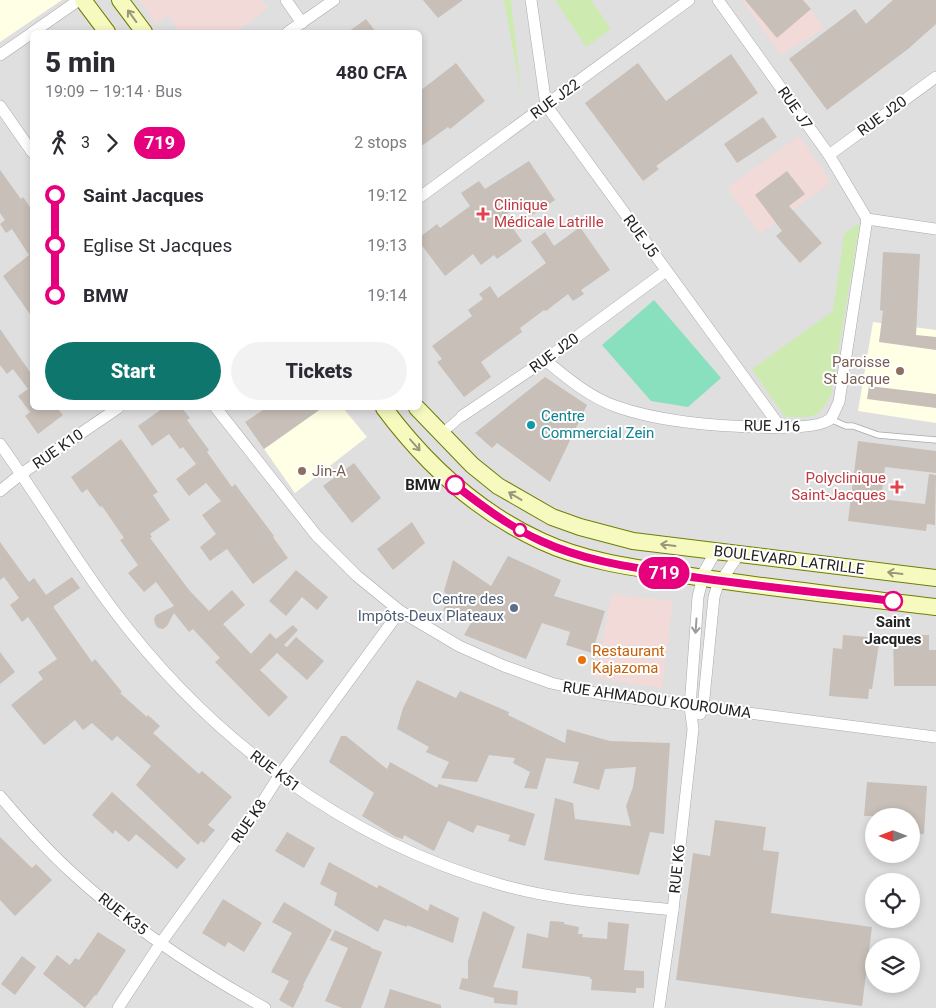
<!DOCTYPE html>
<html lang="en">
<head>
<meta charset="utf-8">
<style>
	:root { --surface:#fff; --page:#f2f2f3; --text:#2b2b33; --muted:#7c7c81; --accent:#0f766e }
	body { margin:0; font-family:Roboto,sans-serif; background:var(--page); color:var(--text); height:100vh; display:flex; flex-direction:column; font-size:19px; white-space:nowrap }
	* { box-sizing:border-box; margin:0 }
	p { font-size:16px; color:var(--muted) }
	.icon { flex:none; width:28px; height:28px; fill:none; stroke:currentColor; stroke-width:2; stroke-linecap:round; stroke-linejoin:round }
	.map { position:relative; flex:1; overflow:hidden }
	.panel { position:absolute; left:30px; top:30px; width:392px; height:380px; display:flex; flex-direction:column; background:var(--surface); border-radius:8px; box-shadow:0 2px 8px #0003 }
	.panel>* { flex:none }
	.badge { padding:0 10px; border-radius:16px; font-size:18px; line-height:32px }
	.needle { width:32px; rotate:270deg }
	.fabs { position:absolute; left:865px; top:808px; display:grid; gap:10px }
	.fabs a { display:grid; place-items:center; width:55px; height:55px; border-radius:50%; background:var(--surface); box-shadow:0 2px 8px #0003; font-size:25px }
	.map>.badge { position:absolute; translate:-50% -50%; box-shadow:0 0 0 2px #fff }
	.legs { display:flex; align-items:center; gap:8px; height:55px; padding:0 15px; font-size:16px }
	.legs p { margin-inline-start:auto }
	.overview { display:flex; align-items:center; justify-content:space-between; height:85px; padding:0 15px }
	h1 { font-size:28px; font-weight:800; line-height:38px }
	.button { display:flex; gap:10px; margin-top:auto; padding:10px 15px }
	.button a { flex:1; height:58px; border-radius:30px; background:var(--accent); color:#fff; font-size:20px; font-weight:800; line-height:58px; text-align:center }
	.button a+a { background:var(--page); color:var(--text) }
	ul { padding:0 15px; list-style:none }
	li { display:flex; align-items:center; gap:18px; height:50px; font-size:19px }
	li i { display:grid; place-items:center; width:8px; height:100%; margin:0 6px; background:currentColor }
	li i::after { content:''; width:12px; height:12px; margin:-6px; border:4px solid; border-radius:50%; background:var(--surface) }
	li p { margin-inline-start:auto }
	li:first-child i { background:linear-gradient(#0000 50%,currentColor 0) }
	li:last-child i { background:linear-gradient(currentColor 50%,#0000 0) }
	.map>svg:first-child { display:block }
	.residential { fill:#e0dfdf; fill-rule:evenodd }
	.commercial { fill:#f2dad9 }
	.education { fill:#ffffe5 }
	.grass { fill:#cdebb0 }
	.pitch { fill:#88e0be }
	.building { fill:#c7bfb8 }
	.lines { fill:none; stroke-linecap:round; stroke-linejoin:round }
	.service-casing { stroke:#a9a9a9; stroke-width:7 }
	.pedestrian-casing { stroke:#a9a9a9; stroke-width:10 }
	.minor-casing { stroke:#a9a9a9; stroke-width:12 }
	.secondary-casing { stroke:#707d05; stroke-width:18 }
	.service { stroke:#fff; stroke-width:5.5 }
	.pedestrian { stroke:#fff; stroke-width:9 }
	.minor { stroke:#fff; stroke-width:11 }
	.secondary { stroke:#f7fabf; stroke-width:16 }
	.oneway { stroke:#979978 }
	.oneway2 { stroke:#9c9c9c }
	.line-1-casing { stroke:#fff; stroke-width:11 }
	.line-1 { stroke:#e6007e; stroke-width:8 }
	.health-dot { fill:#e0444e; stroke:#fff; stroke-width:2 }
	.education-dot { fill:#8d6e63; stroke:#fff; stroke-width:2 }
	.culture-dot { fill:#0f9aa8; stroke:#fff; stroke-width:2 }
	.stop-1-dot { fill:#fff; stroke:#e6007e; stroke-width:2.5 }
	.service-dot { fill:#5c6f8a; stroke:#fff; stroke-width:2 }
	.food-dot { fill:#e8710a; stroke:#fff; stroke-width:2 }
	.labels { text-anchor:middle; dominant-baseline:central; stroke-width:4; stroke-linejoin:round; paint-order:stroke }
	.street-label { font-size:15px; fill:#222; stroke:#fff }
	.health-label { font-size:15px; fill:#be3a42; stroke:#fff; text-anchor:start }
	.education-label { font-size:15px; fill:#785e54; stroke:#fff; text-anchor:end }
	.culture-label { font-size:15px; fill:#0d838f; stroke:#fff; text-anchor:start }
	.stop-label { font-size:15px; font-weight:bold; fill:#222; stroke:#fff; text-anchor:end }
	.service-label { font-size:15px; fill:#4e5e75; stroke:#fff; text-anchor:end }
	.food-label { font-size:15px; fill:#c56008; stroke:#fff; text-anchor:start }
</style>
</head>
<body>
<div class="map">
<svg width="936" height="1008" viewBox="0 0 936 1008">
	<rect width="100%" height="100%" fill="#f2efe9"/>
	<!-- residential -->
	<path class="residential" d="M0,0h936v1008h-936zM32,32h388v376h-388zM874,816h37v38h-37zM874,881h37v38h-37zM874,946h37v38h-37z"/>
	<!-- commercial -->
	<g class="commercial">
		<polygon points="139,0 261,0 268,8 235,32 180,32 168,16 156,24"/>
		<polygon points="742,0 804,0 824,28 781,55"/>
		<polygon points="799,136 831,182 760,234 727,188"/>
		<polygon points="612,594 673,601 662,688 595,678"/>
	</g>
	<!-- education -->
	<g class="education">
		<polygon points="0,0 62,0 0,42"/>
		<polygon points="873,322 936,330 936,423 858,411"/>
		<polygon points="322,408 343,408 367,437 295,493 264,449"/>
	</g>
	<!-- grass -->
	<g class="grass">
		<polygon points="503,0 511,0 522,98 504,1"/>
		<polygon points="555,0 591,0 611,29 586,47"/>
		<path d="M860,222l-29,173c-15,26 -17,22 -46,22l-33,-48 81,-58 11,-77z"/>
	</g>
	<!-- pitch -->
	<polygon class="pitch" points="654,300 721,378 688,407 651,401 602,345"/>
	<!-- building -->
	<g class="building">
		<polygon points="423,0 463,0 438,18"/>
		<polygon points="745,0 803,0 811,9 777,38"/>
		<polygon points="893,0 936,0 936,24 908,49 827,110 789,59 855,9 866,24"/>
		<polygon points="366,19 376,32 348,32"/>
		<polygon points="731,54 758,93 656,166 659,169 643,181 585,103 638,63 666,101"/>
		<polygon points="456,63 485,101 450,129 448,127 420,147 420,91"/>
		<polygon points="763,117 777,137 737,163 724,144"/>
		<polygon points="529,161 555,200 532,215 524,203 504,216 522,241 497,259 494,255 481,265 473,254 445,276 420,243 420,237 437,224 440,228 470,206 461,193 479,181 485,189"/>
		<polygon points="0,170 21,199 23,197 32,210 32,317 3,276 29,255 12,229 6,233 0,224 5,220 0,213"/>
		<polygon points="787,171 805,194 789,206 822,243 800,263 776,236 782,231 755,195"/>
		<polygon points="580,227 610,270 581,290 584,294 573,301 568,294 546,311 544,310 520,328 522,332 481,362 491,377 464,397 437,362 442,359 432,346 472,316 468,310 483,299 479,294 490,286 498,298 546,263 531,242 545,232 554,246"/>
		<polygon points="883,252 920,254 916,335 936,337 936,350 879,342 883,311 880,310"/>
		<polygon points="0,329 32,375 32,408 57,408 63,415 38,434 25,416 30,412 18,396 28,389 13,369 7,374 0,365"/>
		<polygon points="545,377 587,405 550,482 497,443 492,448 475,433"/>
		<polygon points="869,386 936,394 936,408 867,399"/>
		<polygon points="163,408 182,408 190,418 187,420 209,450 207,452 232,487 235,484 274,536 273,537 288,558 253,584 227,549 210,561 200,547 216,534 202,515 221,501 206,483 189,496 176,479 196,464 183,447 180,449 169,434 152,446 138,426"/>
		<polygon points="266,408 322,408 264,449 245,422"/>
		<polygon points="121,439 158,492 153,495 170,520 150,534 152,537 150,538 189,590 209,611 232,590 245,605 223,624 251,654 270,633 276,639 293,625 298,630 284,645 287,647 296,637 324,661 307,680 277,653 260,670 288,697 269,717 215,662 220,658 193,629 189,632 174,613 167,626 163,629 158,628 155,624 154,619 156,615 174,606 156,582 144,592 128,573 138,565 120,540 124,538 102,506 100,507 87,489 82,493 71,477"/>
		<polygon points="858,441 936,451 936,473 885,467 881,499 925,504 929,474 936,475 935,525 927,524 926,531 848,521"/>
		<polygon points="354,463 381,498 352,523 323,486"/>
		<polygon points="412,522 425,543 393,570 377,549"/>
		<polygon points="0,542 29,582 34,578 46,595 72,577 80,588 54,606 54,608 92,662 95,659 122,692 120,693 147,717 148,715 160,726 153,733 199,774 202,771 232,797 208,825 215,830 204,843 201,841 198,845 136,785 151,766 117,736 112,741 92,723 83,730 75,720 44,745 11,705 43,679 38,672 57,659 28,617 22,622 10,605 19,598 4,577 0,580"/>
		<polygon points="508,556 561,580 554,596 605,611 592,653 566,645 570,632 542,623 526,659 464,635 472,621 443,610 449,599 444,591 453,560 491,586"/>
		<polygon points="296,570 328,597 317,610 302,597 286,616 269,601"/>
		<polygon points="843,635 880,638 872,689 869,689 868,699 829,696 833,648 842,649"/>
		<polygon points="893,635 929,635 929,650 936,650 936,686 894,686"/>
		<polygon points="0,652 15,672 0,684"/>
		<polygon points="417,680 456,698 460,691 509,712 508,715 565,743 567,729 610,741 670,743 664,834 650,832 639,875 544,860 555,798 573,803 575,819 631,826 626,806 633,787 636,767 605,769 599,790 573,783 579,762 546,758 537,789 524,788 530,772 513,763 515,758 489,755 477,782 441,778 449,762 426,752 429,747 397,729 403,708"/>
		<polygon points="341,736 346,736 387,769 390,762 437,788 439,784 535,814 525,846 508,841 510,835 477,825 473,833 448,821 434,851 404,835 403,839 396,837 362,816 374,793 329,762"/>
		<polygon points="867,782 927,786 924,834 911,833 911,816 864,816"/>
		<polygon points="112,792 186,859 177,869 136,834 129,842 115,830 113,834 92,815"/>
		<polygon points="715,820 766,827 763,850 779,852 771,913 872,927 862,1006 676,980 693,853 710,856"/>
		<polygon points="287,832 315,848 304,868 275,851"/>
		<polygon points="0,837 32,868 36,864 52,880 15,916 0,900"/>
		<polygon points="329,862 377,888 379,885 428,911 430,904 459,918 453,943 407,925 407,927 384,919 378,932 334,905 337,893 320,884"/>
		<polygon points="223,899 262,923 244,952 228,942 225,947 202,933"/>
		<polygon points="284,902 332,930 303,985 304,986 293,1008 279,1000 289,981 271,972 292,933 272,922"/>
		<polygon points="483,911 515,927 493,987 518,991 517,1005 494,1003 494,998 459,989 462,978 468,979 468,961"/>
		<polygon points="550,921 564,922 564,924 579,927 578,934 583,934 582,937 607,939 608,922 629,924 624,970 644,971 644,988 636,988 636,993 591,990 592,979 590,979 590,977 522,968 527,933 548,938"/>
		<polygon points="335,930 371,947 371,948 382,952 361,1008 342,1008 325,1001 348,948 330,940"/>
		<polygon points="98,932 126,950 96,996 95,995 85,1008 43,974 57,955 70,965 75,958 79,960"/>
		<polygon points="22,956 36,967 15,995 1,984"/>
		<polygon points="390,989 441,1005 441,1008 384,1008"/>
	</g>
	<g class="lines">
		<defs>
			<polyline id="service" points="830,419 846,426 853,426 878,435 936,440"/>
			<polyline id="pedestrian" points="441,434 462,416"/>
			<g id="minor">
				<polyline points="286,0 302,23"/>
				<polyline points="531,0 546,105 781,428"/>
				<polyline points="718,0 829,155 867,219"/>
				<polyline points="33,32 79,0"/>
				<polyline points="288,32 334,0"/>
				<polyline points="0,55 32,33"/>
				<polyline points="0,106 32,152"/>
				<polyline points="829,155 936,77"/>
				<polyline points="420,197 689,0"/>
				<polyline points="867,219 936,229"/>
				<path d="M545,360c22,18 43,36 70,46 22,8 48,13 71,16 24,3 129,12 144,-3 4,-4 6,-12 9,-17l28,-183"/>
				<polyline points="216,408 316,535 357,576 400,611 459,646 504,666 551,683 600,694 936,737"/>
				<polyline points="462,416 545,360 666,271"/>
				<path d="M0,444c39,54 72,111 112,164 97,130 233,233 390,277 56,16 114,19 171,25"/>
				<polyline points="0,491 21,474 118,408"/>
				<polyline points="700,714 703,708 714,597 717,587 739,554"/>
				<path d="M0,796c22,26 45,52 70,75 58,54 125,98 195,137"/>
				<polyline points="118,1008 160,944 260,806 279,776 400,611"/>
				<polyline points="659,1008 673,910 693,729 690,707 698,597 704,572 716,551"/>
			</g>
			<g id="secondary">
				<polyline points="83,0 107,32"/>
				<polyline points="120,0 144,32"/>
				<path d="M384,408c41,55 94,104 157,133 45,21 95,27 143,34 84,13 168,22 252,32"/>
				<polyline points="417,408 472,465 498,486 552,517 580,527 633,541 936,578"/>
			</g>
		</defs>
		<!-- service casing -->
		<use href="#service" class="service-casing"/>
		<!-- pedestrian casing -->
		<use href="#pedestrian" class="pedestrian-casing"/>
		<!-- minor casing -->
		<use href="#minor" class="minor-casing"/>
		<!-- secondary casing -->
		<use href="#secondary" class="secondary-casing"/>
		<!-- service -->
		<use href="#service" class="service"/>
		<!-- pedestrian -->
		<use href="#pedestrian" class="pedestrian"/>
		<!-- minor -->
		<use href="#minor" class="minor"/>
		<!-- secondary -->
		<use href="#secondary" class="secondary"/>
	</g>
	<!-- one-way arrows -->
	<defs><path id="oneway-shaft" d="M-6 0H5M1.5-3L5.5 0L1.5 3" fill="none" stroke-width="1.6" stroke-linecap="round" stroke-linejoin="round" transform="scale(1.25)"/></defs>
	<g class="oneway">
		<use href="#oneway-shaft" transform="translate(132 16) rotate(-126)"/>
		<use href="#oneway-shaft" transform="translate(415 445) rotate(49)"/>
		<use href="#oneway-shaft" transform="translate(515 496) rotate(-149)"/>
		<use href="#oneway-shaft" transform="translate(668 545) rotate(-173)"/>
		<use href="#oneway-shaft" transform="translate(895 573) rotate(-173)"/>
	</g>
	<use class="oneway2" href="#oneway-shaft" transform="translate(696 626) rotate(94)"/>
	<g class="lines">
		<defs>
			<path id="line-1" d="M455,485c27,21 55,42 86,56 45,21 96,27 144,35 69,10 139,17 208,25"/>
		</defs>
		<!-- line-1 casing -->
		<use href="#line-1" class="line-1-casing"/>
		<!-- line-1 -->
		<use href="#line-1" class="line-1"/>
	</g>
	<!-- markers -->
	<g class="health-dot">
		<path d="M480.5 206.5h5v5h5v5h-5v5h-5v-5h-5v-5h5z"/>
		<path d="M894.5 479.5h5v5h5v5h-5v5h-5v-5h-5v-5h5z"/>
	</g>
	<g class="education-dot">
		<circle cx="900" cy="371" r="5"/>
		<circle cx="302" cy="471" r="5"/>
	</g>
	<circle class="culture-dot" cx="531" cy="425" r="5"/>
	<g class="stop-1-dot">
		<circle cx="455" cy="485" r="9"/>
		<circle cx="520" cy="530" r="6"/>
		<circle cx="893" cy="601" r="9"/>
	</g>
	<circle class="service-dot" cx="514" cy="608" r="5"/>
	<circle class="food-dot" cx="582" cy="660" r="5"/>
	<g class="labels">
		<!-- street labels -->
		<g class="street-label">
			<text transform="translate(555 99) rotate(-36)">RUE J22</text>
			<text transform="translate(795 108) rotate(55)">RUE J7</text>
			<text transform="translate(882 116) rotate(-36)">RUE J20</text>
			<text transform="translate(641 236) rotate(54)">RUE J5</text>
			<text transform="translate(554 353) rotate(-36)">RUE J20</text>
			<text transform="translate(772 426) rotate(1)">RUE J16</text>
			<text transform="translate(58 449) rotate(-35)">RUE K10</text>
			<text transform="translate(789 560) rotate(7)">BOULEVARD LATRILLE</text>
			<text transform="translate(657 700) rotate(8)">RUE AHMADOU KOUROUMA</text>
			<text transform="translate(275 771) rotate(37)">RUE K51</text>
			<text transform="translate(249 821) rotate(-55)">RUE K8</text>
			<text transform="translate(677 869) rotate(-84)">RUE K6</text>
			<text transform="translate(123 914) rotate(38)">RUE K35</text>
		</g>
		<!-- health labels -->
		<g class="health-label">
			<text x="494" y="205">Clinique<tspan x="494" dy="17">Médicale Latrille</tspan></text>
			<text x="886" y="478" text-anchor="end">Polyclinique<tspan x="886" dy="17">Saint-Jacques</tspan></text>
		</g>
		<!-- education labels -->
		<g class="education-label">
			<text x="890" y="362">Paroisse<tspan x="890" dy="17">St Jacque</tspan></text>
			<text x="312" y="471" text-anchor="start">Jin-A</text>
		</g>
		<!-- culture labels -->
		<g class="culture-label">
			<text x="541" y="416">Centre<tspan x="541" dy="17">Commercial Zein</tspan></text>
		</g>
		<!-- stop labels -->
		<g class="stop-label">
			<text x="441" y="485">BMW</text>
			<text x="893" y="622" text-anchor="middle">Saint<tspan x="893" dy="17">Jacques</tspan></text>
		</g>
		<!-- service labels -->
		<g class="service-label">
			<text x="504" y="599">Centre des<tspan x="504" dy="17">Impôts-Deux Plateaux</tspan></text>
		</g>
		<!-- food labels -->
		<g class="food-label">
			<text x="592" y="651">Restaurant<tspan x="592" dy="17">Kajazoma</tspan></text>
		</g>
	</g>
</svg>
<div class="fabs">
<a><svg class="needle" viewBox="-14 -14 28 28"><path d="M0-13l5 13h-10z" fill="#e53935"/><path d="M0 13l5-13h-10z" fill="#7c7c81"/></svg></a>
<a><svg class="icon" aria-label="locate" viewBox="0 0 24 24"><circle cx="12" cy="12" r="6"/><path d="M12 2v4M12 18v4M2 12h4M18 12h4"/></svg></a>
<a><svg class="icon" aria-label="layers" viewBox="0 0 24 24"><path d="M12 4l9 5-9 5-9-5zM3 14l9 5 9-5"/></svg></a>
</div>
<b class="badge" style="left:664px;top:573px;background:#e6007e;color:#fff">719</b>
<section class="panel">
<div class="overview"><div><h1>5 min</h1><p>19:09 – 19:14 · Bus</p></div><b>480 CFA</b></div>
<div class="legs"><svg class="icon" aria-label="walk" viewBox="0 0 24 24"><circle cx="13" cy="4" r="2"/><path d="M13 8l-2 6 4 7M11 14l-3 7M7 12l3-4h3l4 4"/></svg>3<svg class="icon" aria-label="forward" viewBox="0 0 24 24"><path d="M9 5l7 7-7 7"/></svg><b class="badge" style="background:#e6007e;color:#fff">719</b><p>2 stops</p></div>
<ul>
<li><i style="color:#e6007e"></i><b>Saint Jacques</b><p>19:12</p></li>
<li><i style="color:#e6007e"></i><span>Eglise St Jacques</span><p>19:13</p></li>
<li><i style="color:#e6007e"></i><b>BMW</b><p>19:14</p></li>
</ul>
<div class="button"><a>Start</a><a>Tickets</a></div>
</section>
</div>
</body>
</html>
